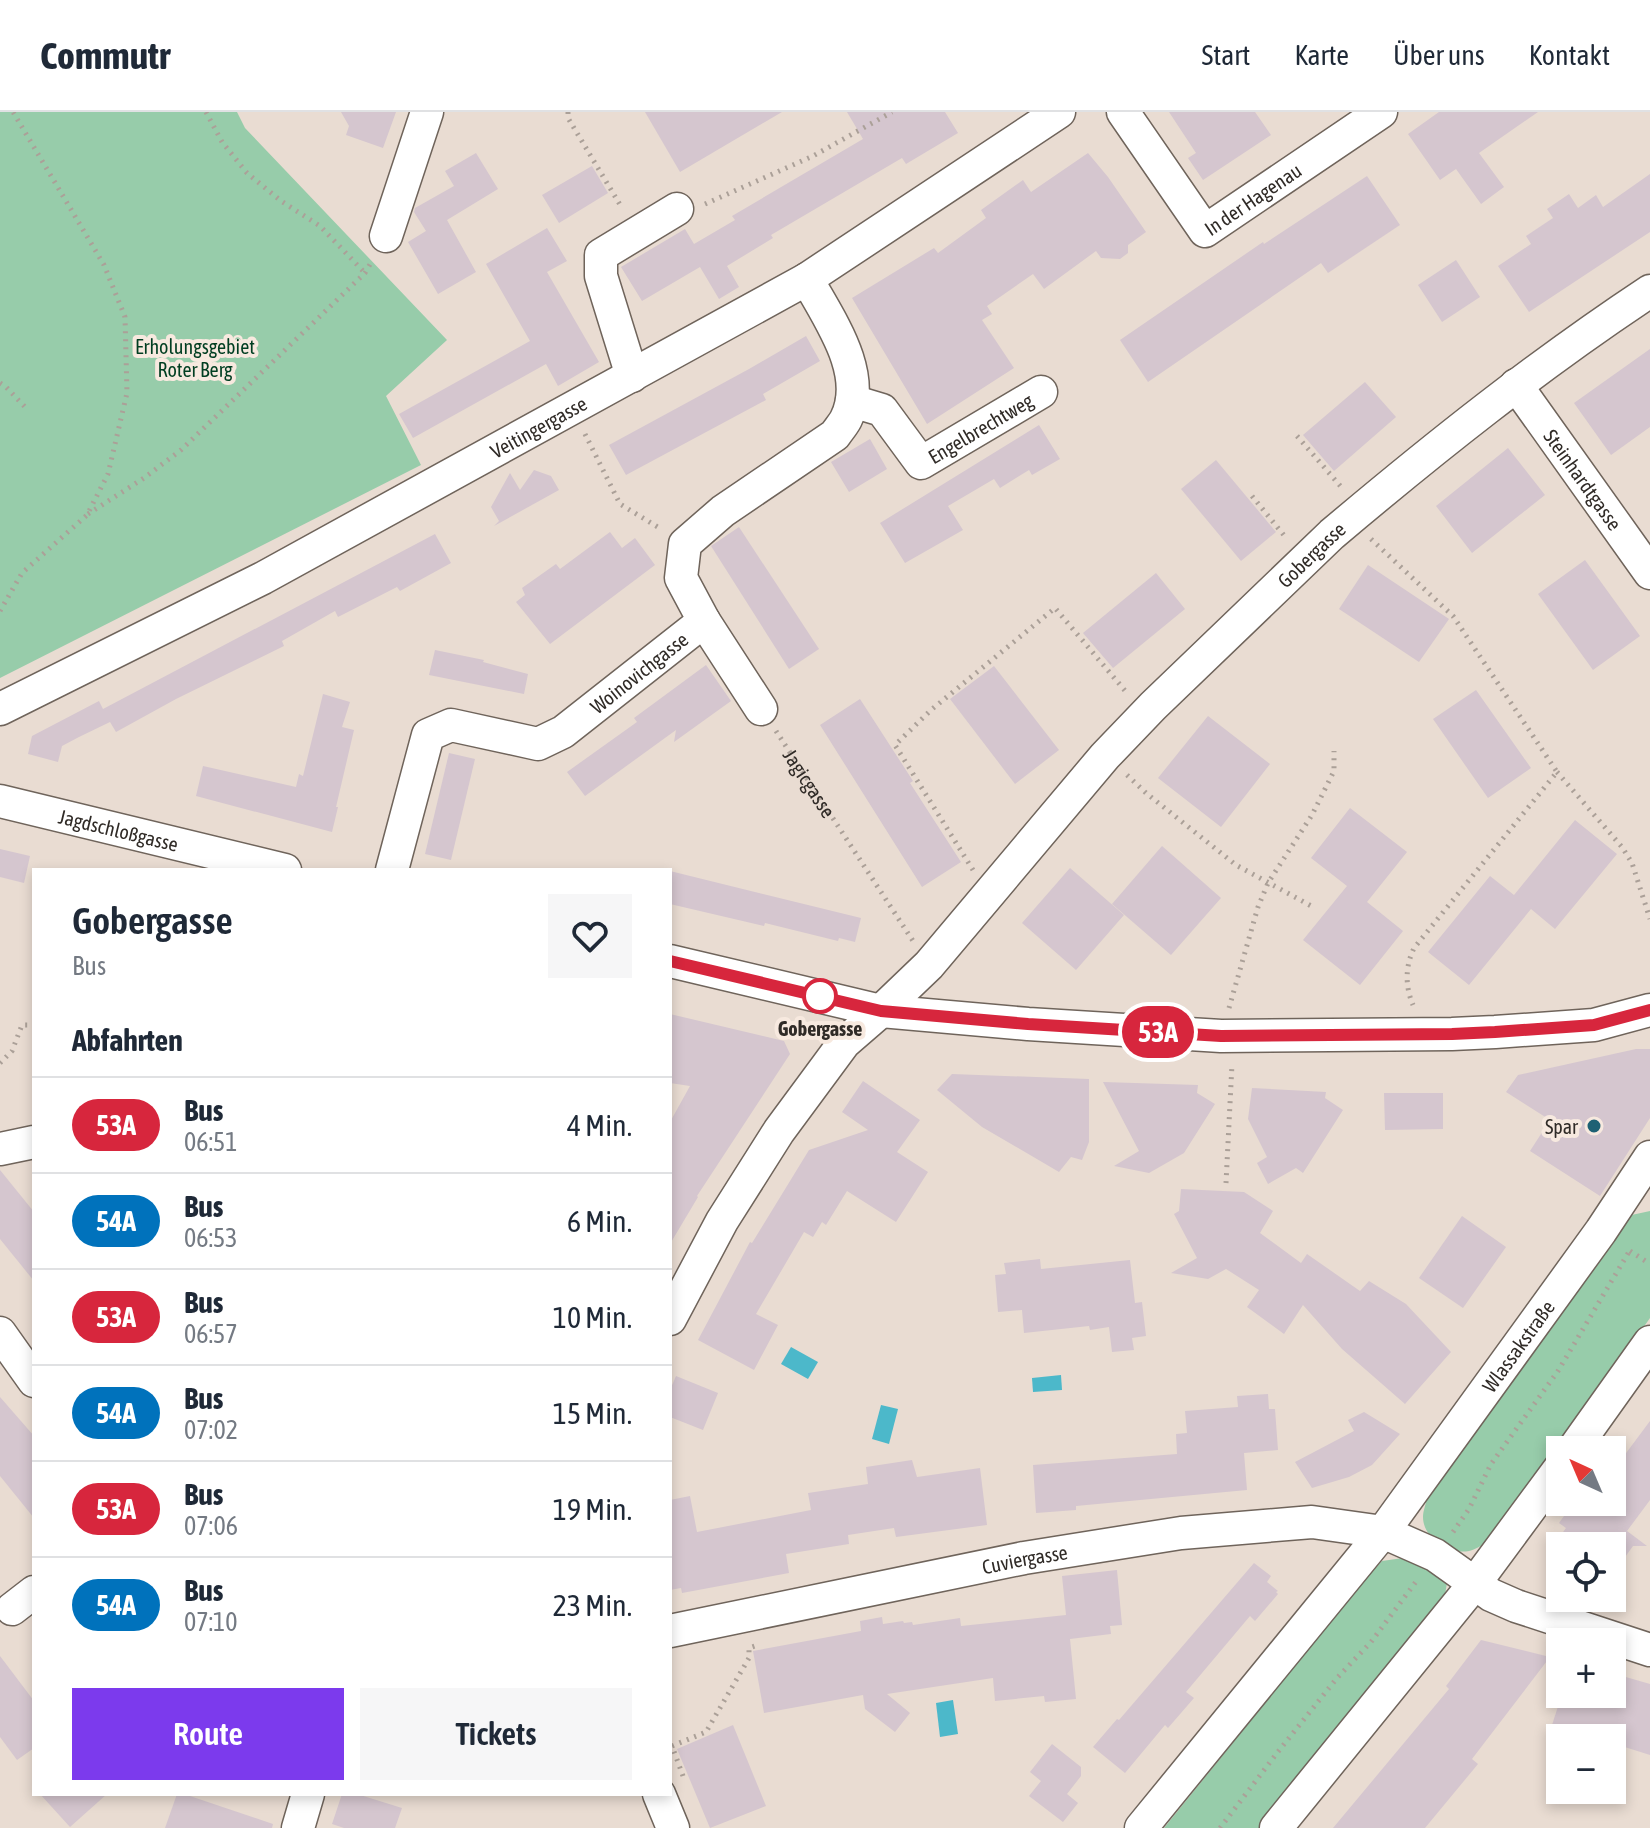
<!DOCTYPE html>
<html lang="de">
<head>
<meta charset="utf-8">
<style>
	:root { --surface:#fff; --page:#f6f6f7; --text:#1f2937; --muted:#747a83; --line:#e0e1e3; --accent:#7c3aed }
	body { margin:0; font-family:"Asap Condensed",sans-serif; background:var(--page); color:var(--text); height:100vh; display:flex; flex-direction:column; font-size:30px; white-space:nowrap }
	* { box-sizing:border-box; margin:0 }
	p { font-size:26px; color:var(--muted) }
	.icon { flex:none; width:44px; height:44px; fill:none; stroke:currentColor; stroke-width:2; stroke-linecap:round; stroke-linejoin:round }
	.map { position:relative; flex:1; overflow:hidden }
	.details { position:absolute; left:32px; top:756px; width:640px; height:928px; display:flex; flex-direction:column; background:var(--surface); border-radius:0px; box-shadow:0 4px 12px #0003 }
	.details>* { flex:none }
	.badge { padding:0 16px; border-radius:26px; font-size:28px; line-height:52px }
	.needle { width:52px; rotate:316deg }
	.buttons { position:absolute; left:1546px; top:1324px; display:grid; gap:16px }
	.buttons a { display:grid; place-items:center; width:80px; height:80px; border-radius:0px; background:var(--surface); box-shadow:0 4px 12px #0003; font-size:40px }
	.map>.badge { position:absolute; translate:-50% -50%; box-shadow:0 0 0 4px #fff }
	h2 { padding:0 40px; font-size:30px; line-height:72px }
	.round { display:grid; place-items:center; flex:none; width:84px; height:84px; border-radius:0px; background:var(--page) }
	.head { display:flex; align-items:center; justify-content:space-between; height:136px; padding:0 40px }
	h1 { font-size:38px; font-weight:600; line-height:60px }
	.primary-button { display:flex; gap:16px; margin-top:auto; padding:16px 40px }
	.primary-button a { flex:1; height:92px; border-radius:0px; background:var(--accent); color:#fff; font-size:32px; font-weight:600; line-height:92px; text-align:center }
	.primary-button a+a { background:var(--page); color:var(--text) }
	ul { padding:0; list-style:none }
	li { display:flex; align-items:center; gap:24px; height:96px; padding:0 40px; border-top:2px solid var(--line) }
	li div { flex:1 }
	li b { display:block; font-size:30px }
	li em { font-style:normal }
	li .badge { min-width:88px; font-weight:700; text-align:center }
	header { display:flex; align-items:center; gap:48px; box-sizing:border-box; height:112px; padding:0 40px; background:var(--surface); border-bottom:2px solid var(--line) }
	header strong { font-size:38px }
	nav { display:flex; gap:44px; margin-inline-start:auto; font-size:28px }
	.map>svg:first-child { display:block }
	.green { fill:#97ccaa }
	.water { fill:#4cb8ca }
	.building { fill:#d5c6cf }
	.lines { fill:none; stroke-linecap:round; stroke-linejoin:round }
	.minor-casing { stroke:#6f645b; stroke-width:35 }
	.path { stroke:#aba098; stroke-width:5; stroke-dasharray:2 6; stroke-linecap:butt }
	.minor { stroke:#fff; stroke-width:32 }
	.line-casing { stroke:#fff; stroke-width:18 }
	.line { stroke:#d7263d; stroke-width:12 }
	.stop-dot { fill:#fff; stroke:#d7263d; stroke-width:4 }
	.poi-dot { fill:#1e6174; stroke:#f7e9df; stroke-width:3 }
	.labels { text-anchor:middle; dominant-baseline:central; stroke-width:8; stroke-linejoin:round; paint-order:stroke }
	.street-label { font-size:20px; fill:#302b27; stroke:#f7e9df }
	.park-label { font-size:20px; fill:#003e21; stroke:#f7e9df }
	.stop-label { font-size:20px; font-weight:bold; fill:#302b27; stroke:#f7e9df }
	.poi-label { font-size:20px; fill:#302b27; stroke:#f7e9df; text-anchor:end }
</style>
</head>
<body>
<header>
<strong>Commutr</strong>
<nav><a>Start</a><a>Karte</a><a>Über uns</a><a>Kontakt</a></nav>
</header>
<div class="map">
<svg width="1650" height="1716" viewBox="0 0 1650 1716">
	<rect width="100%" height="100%" fill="#e9dcd2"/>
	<!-- green -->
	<g class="green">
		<polygon points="0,0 237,0 245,16 447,228 386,284 421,353 0,566"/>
		<path d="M1650,1099v107l-94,134 -70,91c-5,3 -12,7 -17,8 -20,4 -46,-13 -46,-34 0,-6 3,-13 4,-19l80,-109 120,-173z"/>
		<polygon points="1403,1446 1419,1448 1438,1462 1447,1471 1444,1489 1267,1716 1164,1716 1366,1466 1382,1449"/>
	</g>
	<!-- water -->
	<g class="water">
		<polygon points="791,1235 818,1250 808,1267 781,1252"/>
		<polygon points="1061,1263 1062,1278 1033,1280 1032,1266"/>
		<polygon points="881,1293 898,1297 889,1332 872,1327"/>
		<polygon points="953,1588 958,1622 940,1625 936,1591"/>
	</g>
	<!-- building -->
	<g class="building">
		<polygon points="341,0 396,0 383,36 346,23 349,14"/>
		<polygon points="645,0 782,0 680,60"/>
		<polygon points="847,0 945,0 958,21 906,52 902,46 771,123 773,126 727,154 739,175 719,187 700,155 642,189 621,155 685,117 694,132 735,108 732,104 863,27"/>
		<polygon points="1169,0 1255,0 1271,23 1203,68 1188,46 1196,41"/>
		<polygon points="1439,0 1538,0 1479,41 1504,75 1481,92 1456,57 1440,68 1408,22"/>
		<polygon points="476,41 498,77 447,108 476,160 438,182 408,130 426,119 414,100 415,96 454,74 445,59"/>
		<polygon points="1088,41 1108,65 1146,120 1128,133 1128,141 1120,147 1101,146 1096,139 1044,177 1033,162 987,194 992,202 982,208 1014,256 927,312 852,186 934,136 938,141 986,106 981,98 1023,68 1031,80"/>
		<polygon points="592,54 608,81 559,111 542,83"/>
		<polygon points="1650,62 1650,120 1529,200 1498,154 1531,132 1526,124 1553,106 1547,97 1569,82 1578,96 1596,83 1603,95"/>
		<polygon points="1367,64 1400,113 1328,161 1321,151 1148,270 1120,228 1263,130 1264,132"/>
		<polygon points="547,116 567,149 547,160 599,250 558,274 546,252 413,326 399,302 530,229 486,152"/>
		<polygon points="1456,148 1480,185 1442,210 1418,173"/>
		<polygon points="806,224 820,249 763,282 766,288 626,363 609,333 749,257"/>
		<polygon points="1650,237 1650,315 1611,343 1574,291"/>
		<polygon points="1365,270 1396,305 1334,359 1303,323"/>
		<polygon points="1039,313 1060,347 1032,363 1029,358 1000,376 994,367 948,394 963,418 905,451 880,411"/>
		<polygon points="870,327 887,357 849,380 831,350"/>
		<polygon points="1508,336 1545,383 1472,441 1436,394"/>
		<polygon points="1216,348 1276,420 1241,449 1181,377"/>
		<polygon points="534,358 551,364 559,378 494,414 499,409 491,395 510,361 520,378"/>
		<polygon points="739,415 819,537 789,557 711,434"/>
		<polygon points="610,420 622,436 635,426 655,453 550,532 516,490 525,483 522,476 556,452 560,457"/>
		<polygon points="435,422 451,451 400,479 397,475 338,505 335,499 282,529 284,534 176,587 116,620 110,610 79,625 62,634 58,650 28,642 32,624 99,589 103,597"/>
		<polygon points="1585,448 1640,524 1593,558 1538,482"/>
		<polygon points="1368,453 1449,507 1419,550 1339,497"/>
		<polygon points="1156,461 1185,497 1113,556 1083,521"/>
		<polygon points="435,538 484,548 483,550 528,562 524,582 429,563"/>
		<polygon points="706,553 731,589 674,630 676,618 585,684 567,660 637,610 634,606"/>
		<polygon points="994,554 1059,638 1015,672 950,587"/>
		<polygon points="1476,578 1531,656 1488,686 1433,607"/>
		<polygon points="323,582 350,590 342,615 354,618 336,695 338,695 332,720 196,684 203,654 296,675 299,662 303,664"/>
		<polygon points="860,587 913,669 910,671 961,750 922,775 820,613"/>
		<polygon points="1208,604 1270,652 1221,715 1158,666"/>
		<polygon points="449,641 475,647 451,748 425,742"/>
		<polygon points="1350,696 1407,740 1367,790 1403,819 1360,873 1303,828 1347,774 1311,746"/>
		<polygon points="1575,708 1617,742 1555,817 1531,797 1469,873 1428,840 1490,764 1514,783"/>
		<polygon points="1162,734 1221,786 1171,843 1112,792"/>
		<polygon points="0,737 30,744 24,771 0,765"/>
		<polygon points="1070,756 1124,803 1076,858 1022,811"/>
		<polygon points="670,759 861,806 855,830 839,826 838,829 765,811 764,814 670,792"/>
		<polygon points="670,902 784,929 790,942 697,1084 698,1085 670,1132 670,1010 690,974 670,971"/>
		<polygon points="1636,937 1650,937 1650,1006 1600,1084 1530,1039 1550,1008 1506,980 1518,963"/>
		<polygon points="952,962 1089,967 1089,1030 1082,1048 1071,1045 1059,1060 982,1015 937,978"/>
		<polygon points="863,969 920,1008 897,1040 928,1060 896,1110 847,1079 826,1113 822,1110 813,1125 804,1120 756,1202 778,1213 754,1258 698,1228 750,1130 752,1131 809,1038 868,1018 842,1000"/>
		<polygon points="1103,970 1198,973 1197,981 1215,992 1184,1041 1149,1061 1114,1054 1139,1039"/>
		<polygon points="1252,976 1326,980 1325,986 1343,998 1303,1061 1296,1056 1268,1072 1257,1051 1267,1045 1248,1007"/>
		<polygon points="1384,981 1443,981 1443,1017 1385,1018"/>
		<polygon points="0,1058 34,1100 34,1169 0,1127"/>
		<polygon points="1181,1077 1244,1080 1273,1099 1260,1121 1301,1151 1307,1142 1360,1179 1369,1169 1406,1192 1451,1240 1405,1292 1342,1237 1303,1193 1284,1222 1247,1195 1259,1178 1226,1157 1208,1167 1171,1161 1197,1146 1174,1102 1179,1099"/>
		<polygon points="1462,1104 1506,1135 1463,1196 1419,1166"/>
		<polygon points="1040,1147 1041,1157 1130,1148 1135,1191 1142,1190 1146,1224 1132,1226 1134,1238 1112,1240 1109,1215 1090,1218 1089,1214 1024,1221 1022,1198 998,1200 995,1163 1006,1162 1004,1151"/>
		<polygon points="676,1264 718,1281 703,1318 670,1305 670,1278"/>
		<polygon points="1268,1282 1269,1297 1275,1297 1278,1338 1244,1341 1247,1378 1076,1394 1076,1398 1036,1401 1033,1353 1177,1342 1176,1322 1187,1321 1185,1299 1238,1295 1237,1284"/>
		<polygon points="0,1285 34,1324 34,1406 0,1364"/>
		<polygon points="1364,1300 1400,1322 1372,1353 1349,1365 1312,1376 1295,1350 1354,1319 1348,1308"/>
		<polygon points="1650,1309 1650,1388 1627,1419 1647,1434 1633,1434 1612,1463 1612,1434 1553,1434 1566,1416 1559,1411 1574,1390 1612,1390 1612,1360"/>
		<polygon points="912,1348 917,1365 980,1356 987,1413 896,1425 894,1416 848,1423 849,1432 786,1442 789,1461 682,1481 681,1476 670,1478 670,1388 690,1384 697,1420 811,1398 808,1381 868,1372 866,1355"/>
		<polygon points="1254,1451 1271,1464 1267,1470 1278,1479 1276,1480 1278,1482 1255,1509 1250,1504 1186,1580 1194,1586 1168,1616 1165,1613 1125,1661 1093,1635 1117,1607 1119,1608"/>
		<polygon points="1117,1458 1122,1513 1110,1514 1111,1522 1070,1527 1076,1587 1045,1590 1044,1584 995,1589 993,1566 887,1582 910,1601 895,1620 865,1597 863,1583 764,1601 753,1539 861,1519 860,1509 882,1505 883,1512 903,1509 904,1511 912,1510 913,1513 960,1506 961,1514 1066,1503 1062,1464"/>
		<polygon points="1481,1528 1550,1545 1472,1647 1478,1652 1425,1716 1333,1716 1449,1577 1446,1574"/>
		<polygon points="0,1544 34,1589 34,1636 17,1648 0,1625"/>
		<polygon points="1612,1561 1650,1572 1650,1643 1612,1631 1612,1626 1595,1626 1552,1613 1562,1582 1612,1582"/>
		<polygon points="733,1613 766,1694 710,1716 677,1637"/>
		<polygon points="1052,1632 1081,1655 1081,1664 1067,1682 1078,1691 1063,1710 1029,1684 1041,1669 1030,1660"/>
		<polygon points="40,1682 107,1682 70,1715"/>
		<polygon points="177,1682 184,1682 273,1712 272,1716 165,1716"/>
		<polygon points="342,1682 357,1682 402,1696 395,1716 344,1716 332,1712"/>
	</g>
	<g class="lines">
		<defs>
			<g id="minor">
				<path id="s2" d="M1123,0l82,119 176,-119"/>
				<polyline points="386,124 427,0"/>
				<polyline points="632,264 601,164 601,143 677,97"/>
				<path id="s3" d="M1516,273l134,188"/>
				<path id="s4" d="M852,289l30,9 39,53 120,-71"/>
				<polyline points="704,509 761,597"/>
				<path id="s5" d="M0,597l263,-131 544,-299 252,-167"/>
				<path id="s6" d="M0,689l285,69"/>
				<path id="s7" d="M392,758l36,-135 23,-10 87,19 25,-12 141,-111 -23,-43 4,-34 38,-33 112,-76c3,-5 8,-10 11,-16 23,-46 -18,-101 -39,-140"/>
				<polyline points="670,849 881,899 1028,912 1221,924 1452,922 1495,920 1594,913 1650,898"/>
				<polyline points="0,1037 34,1030"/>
				<path id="s8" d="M670,1207l52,-98 57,-90 65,-88 37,-32 48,-46 176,-209 48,-50 179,-172c102,-86 206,-169 318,-243"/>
				<polyline points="0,1221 34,1269"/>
				<polyline points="1573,1338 1650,1230"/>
				<polyline points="12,1497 34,1480"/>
				<path id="s9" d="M670,1519l354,-73 157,-25 131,-11 71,10 52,23 56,40 25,11 134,44"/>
				<polyline points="659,1682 673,1716"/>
				<polyline points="298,1716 308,1682"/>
				<path id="s10" d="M1141,1716l242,-296 218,-301 49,-74"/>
				<polyline points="1276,1716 1475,1471 1560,1356"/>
			</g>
		</defs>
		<!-- minor casing -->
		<use href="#minor" class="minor-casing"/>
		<!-- path -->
		<g class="path">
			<polyline points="206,0 222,30 247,61 281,89 320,114 365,161"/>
			<polyline points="568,0 568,6 622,96"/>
			<polyline points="705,92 813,44 892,0"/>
			<polyline points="0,271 6,275 26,296"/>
			<polyline points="585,322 620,392 661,417"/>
			<polyline points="1297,324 1343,377"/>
			<polyline points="1252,384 1287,427"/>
			<polyline points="88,402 144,366 181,338 365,161 372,149"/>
			<path d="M1371,427l82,77 104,156 -143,176c-9,19 -9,38 -1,57"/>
			<polyline points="0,499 22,461 87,403 108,362 127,281 125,205 104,153 13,0"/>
			<path id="s1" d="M776,619l137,210"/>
			<polyline points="1557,660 1622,735 1632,751 1650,807"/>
			<polyline points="1127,663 1146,681 1236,753 1315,796"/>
			<polyline points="973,758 895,633 931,598 1055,496 1127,581"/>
			<polyline points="1229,896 1258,795 1268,771 1312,703 1334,659 1334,639"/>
			<polyline points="0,951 12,939 22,913 34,913"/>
			<polyline points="1226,1071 1232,952"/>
			<polyline points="1630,1139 1650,1152"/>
			<polyline points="1453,1420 1469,1397 1491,1352 1558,1259 1630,1138"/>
			<polyline points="683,1664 672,1634 706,1620 749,1546 749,1536 755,1534"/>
			<polyline points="1220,1716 1277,1641 1337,1566 1371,1530 1418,1467"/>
		</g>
		<!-- minor -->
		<use href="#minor" class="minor"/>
	</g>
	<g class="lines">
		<defs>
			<polyline id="line" points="670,849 881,899 1028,912 1221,924 1452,922 1495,920 1594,913 1650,898"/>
		</defs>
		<!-- line casing -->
		<use href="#line" class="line-casing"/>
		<!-- line -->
		<use href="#line" class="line"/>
	</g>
	<!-- markers -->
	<circle class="stop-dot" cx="820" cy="884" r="16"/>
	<circle class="poi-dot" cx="1594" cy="1014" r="8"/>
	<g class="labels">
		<!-- street labels -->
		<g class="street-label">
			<text stroke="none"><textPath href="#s2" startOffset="202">In der Hagenau</textPath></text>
			<text stroke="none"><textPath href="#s5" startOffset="608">Veitingergasse</textPath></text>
			<text stroke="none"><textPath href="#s4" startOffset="166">Engelbrechtweg</textPath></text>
			<text stroke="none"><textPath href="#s3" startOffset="116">Steinhardtgasse</textPath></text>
			<text stroke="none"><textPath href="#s8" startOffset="1004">Gobergasse</textPath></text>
			<text stroke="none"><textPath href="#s7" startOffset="378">Woinovichgasse</textPath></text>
			<text stroke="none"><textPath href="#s1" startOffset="62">Jagicgasse</textPath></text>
			<text stroke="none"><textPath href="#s6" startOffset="122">Jagdschloßgasse</textPath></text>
			<text stroke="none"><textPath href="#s10" startOffset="612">Wlassakstraße</textPath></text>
			<text stroke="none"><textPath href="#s9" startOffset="362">Cuviergasse</textPath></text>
		</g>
		<!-- park labels -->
		<g class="park-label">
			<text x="195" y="234">Erholungsgebiet<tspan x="195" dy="23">Roter Berg</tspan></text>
		</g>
		<!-- stop labels -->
		<g class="stop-label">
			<text x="820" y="916">Gobergasse</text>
		</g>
		<!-- poi labels -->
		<g class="poi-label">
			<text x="1578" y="1014">Spar</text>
		</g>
	</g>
</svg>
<div class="buttons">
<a><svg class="needle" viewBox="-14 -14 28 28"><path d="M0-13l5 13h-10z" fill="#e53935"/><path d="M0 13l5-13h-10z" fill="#747a83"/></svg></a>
<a><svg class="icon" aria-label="locate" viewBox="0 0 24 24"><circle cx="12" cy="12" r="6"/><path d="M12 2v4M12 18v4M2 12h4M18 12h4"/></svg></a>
<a>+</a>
<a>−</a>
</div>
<b class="badge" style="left:1158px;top:920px;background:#d7263d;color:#fff">53A</b>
<section class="details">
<div class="head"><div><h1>Gobergasse</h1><p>Bus</p></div><a class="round"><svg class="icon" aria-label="heart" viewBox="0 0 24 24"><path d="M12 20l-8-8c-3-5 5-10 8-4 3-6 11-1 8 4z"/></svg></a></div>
<h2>Abfahrten</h2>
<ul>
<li><span class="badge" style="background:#d7263d;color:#fff">53A</span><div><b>Bus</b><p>06:51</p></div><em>4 Min.</em></li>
<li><span class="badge" style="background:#0072bc;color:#fff">54A</span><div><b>Bus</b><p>06:53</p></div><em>6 Min.</em></li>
<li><span class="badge" style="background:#d7263d;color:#fff">53A</span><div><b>Bus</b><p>06:57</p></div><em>10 Min.</em></li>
<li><span class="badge" style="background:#0072bc;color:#fff">54A</span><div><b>Bus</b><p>07:02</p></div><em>15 Min.</em></li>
<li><span class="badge" style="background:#d7263d;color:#fff">53A</span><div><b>Bus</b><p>07:06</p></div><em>19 Min.</em></li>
<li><span class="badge" style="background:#0072bc;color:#fff">54A</span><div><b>Bus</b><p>07:10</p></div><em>23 Min.</em></li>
</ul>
<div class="primary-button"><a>Route</a><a>Tickets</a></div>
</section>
</div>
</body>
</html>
